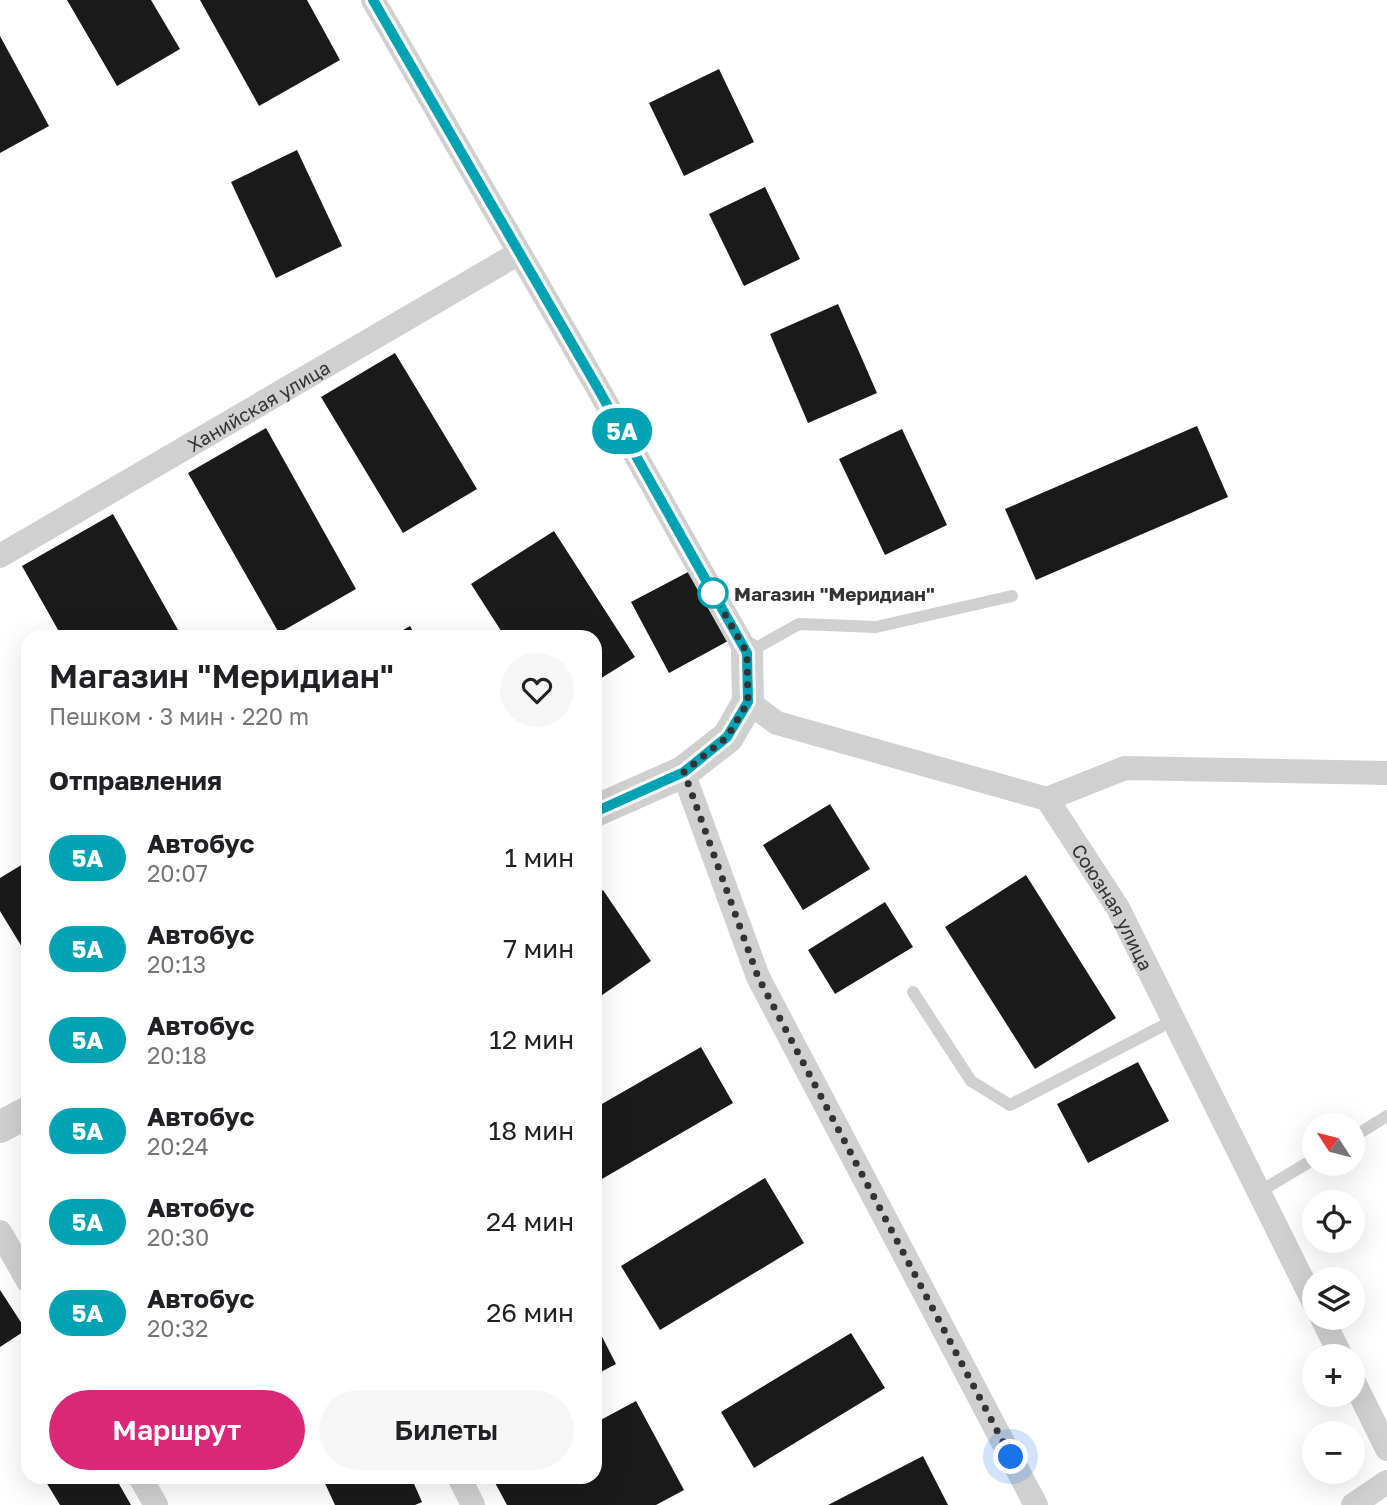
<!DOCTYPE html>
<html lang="ru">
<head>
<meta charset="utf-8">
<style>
	:root { --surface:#fff; --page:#f6f6f6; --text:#202124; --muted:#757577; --accent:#db2777 }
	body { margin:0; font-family:"Golos Text",sans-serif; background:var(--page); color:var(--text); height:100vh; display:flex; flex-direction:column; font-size:26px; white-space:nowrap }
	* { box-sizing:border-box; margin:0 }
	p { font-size:23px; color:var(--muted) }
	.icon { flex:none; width:38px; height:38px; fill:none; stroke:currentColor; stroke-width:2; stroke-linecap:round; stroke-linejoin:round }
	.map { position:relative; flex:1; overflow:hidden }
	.drawer { position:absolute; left:21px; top:630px; width:581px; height:854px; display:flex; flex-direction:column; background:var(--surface); border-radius:21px; box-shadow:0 7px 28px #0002 }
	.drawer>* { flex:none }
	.badge { padding:0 14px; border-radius:23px; font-size:24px; line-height:46px }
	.needle { width:46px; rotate:306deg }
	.controls { position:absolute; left:1302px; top:1113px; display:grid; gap:14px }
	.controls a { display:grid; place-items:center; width:63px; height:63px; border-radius:50%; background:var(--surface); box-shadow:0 7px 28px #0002; font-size:35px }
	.you { position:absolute; width:35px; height:35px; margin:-18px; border:5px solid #fff; border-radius:50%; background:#1a73e8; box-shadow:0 0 0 10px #1a73e833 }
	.map>.badge { position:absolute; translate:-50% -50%; box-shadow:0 0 0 4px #fff }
	h2 { padding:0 28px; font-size:26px; line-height:63px }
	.round { display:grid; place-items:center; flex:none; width:74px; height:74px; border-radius:37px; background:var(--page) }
	.head { display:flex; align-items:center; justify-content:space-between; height:119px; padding:0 28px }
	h1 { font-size:33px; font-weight:600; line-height:52px }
	.cta { display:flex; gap:14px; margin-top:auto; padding:14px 28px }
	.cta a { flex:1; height:80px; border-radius:42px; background:var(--accent); color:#fff; font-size:28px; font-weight:600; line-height:80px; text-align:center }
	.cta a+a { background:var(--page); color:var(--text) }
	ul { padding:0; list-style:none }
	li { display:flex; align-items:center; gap:21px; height:91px; padding:0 28px }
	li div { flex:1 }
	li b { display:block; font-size:26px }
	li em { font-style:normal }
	li .badge { min-width:77px; font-weight:700; text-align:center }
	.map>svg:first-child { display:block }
	.building { fill:#1a1a1a }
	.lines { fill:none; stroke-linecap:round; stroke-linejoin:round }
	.service { stroke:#d0d0d0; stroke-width:12 }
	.minor { stroke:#d0d0d0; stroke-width:24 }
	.tertiary { stroke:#d0d0d0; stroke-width:32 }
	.line-casing { stroke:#fff; stroke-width:16 }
	.line { stroke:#00a3b4; stroke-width:10 }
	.walk { stroke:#333; stroke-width:7; stroke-dasharray:0 12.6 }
	.stop-dot { fill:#fff; stroke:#00a3b4; stroke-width:3.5 }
	.labels { text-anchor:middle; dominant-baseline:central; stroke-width:7; stroke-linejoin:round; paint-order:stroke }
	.street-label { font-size:19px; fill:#333; stroke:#fff }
	.stop-label { font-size:19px; font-weight:bold; fill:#333; stroke:#fff; text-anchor:start }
</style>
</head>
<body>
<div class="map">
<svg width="1387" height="1505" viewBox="0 0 1387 1505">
	<rect width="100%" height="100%" fill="#fff"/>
	<!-- building -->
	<g class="building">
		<polygon points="67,0 151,0 180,49 117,86"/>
		<polygon points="200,0 307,0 340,60 259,106"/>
		<polygon points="0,36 49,126 0,153"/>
		<polygon points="719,69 754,142 684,176 649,103"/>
		<polygon points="297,150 342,246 276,278 231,182"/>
		<polygon points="765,187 800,259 744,286 709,214"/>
		<polygon points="838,304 877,393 808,423 770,334"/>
		<polygon points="395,353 477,489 403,533 321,397"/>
		<polygon points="1197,426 1228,497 1036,580 1005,509"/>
		<polygon points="266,428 356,589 279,633 188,473"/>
		<polygon points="902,429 947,525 885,555 839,459"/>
		<polygon points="113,514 182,637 62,637 22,566"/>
		<polygon points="554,531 635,657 595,682 595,637 505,637 471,584"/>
		<polygon points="690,571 728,641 669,673 631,602"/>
		<polygon points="410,626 416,637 391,637"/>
		<polygon points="830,804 870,869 803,910 763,845"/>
		<polygon points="28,861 28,957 0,911 0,878"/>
		<polygon points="1026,875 1116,1018 1035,1069 945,927"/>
		<polygon points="603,890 651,961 595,1000 595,896"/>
		<polygon points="885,902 913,947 835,994 808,950"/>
		<polygon points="701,1047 733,1103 595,1183 595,1108"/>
		<polygon points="1138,1062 1169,1121 1088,1163 1057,1104"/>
		<polygon points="765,1178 804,1243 660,1330 621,1266"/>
		<polygon points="0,1290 26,1330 0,1347"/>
		<polygon points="595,1323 616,1364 595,1375"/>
		<polygon points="851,1333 885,1388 754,1468 721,1412"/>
		<polygon points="636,1401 684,1490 656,1505 507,1505 493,1479 497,1477 595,1477 595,1423"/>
		<polygon points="923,1456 948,1505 828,1505"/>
		<polygon points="43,1477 115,1477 131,1505 60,1505"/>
		<polygon points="322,1477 411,1477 422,1502 415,1505 335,1505"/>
	</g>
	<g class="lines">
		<!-- service -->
		<g class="service">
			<polyline points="747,653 799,624 876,627 1012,596"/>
			<polyline points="913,992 971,1081 1010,1105 1174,1020"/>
			<polyline points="1353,1137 1387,1116"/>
			<polyline points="1259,1192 1314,1159"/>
		</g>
		<!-- minor -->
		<g class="minor">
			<polyline points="373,0 596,385 747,653"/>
			<path id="s1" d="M0,556l519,-303"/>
			<path id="s2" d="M748,702l29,21 270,76 71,109 196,395"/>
			<polyline points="683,772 758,977 1036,1505"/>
			<polyline points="1047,799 1125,768 1387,773"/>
			<polyline points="0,1232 28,1281"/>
			<polyline points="1322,1318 1341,1356"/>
			<polyline points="1353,1380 1387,1449"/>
			<polyline points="140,1477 156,1505"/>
			<polyline points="459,1477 473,1505"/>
			<polyline points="1353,1505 1387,1482"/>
		</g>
		<!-- tertiary -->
		<g class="tertiary">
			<polyline points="595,811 683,772 728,737 748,702 747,653"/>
			<polyline points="0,1127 28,1112"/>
		</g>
	</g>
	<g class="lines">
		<defs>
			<polyline id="line" points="373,0 596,385 747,653 748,702 727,737 684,772 595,812"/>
		</defs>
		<!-- line casing -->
		<use href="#line" class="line-casing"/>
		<!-- line -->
		<use href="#line" class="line"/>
		<!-- walk -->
		<polyline class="walk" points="713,593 747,653 748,702 727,737 684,772 758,977 1011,1457"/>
	</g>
	<!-- markers -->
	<circle class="stop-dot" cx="713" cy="593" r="14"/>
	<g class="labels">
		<!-- street labels -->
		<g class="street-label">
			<text stroke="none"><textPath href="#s1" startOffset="299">Ханийская улица</textPath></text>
			<text stroke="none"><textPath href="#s2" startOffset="443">Союзная улица</textPath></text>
		</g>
		<!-- stop labels -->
		<g class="stop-label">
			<text x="734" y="593">Магазин "Меридиан"</text>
		</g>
	</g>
</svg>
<div class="controls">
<a><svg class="needle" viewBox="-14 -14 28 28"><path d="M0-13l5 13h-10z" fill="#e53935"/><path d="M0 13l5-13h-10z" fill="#757577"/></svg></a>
<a><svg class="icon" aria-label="locate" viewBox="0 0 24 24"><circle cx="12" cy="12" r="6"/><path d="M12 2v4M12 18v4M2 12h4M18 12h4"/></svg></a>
<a><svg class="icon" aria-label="layers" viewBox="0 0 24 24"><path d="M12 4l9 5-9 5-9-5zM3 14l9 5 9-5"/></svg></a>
<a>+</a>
<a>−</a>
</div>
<div class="you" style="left:1011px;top:1457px"></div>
<b class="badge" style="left:622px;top:431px;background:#00a3b4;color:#fff">5А</b>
<section class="drawer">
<div class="head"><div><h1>Магазин &quot;Меридиан&quot;</h1><p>Пешком · 3 мин · 220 m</p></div><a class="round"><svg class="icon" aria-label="heart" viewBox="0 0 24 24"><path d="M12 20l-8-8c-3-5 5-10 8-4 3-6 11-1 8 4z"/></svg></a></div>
<h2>Отправления</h2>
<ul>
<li><span class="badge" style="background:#00a3b4;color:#fff">5А</span><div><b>Автобус</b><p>20:07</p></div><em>1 мин</em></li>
<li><span class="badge" style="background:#00a3b4;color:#fff">5А</span><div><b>Автобус</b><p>20:13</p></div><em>7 мин</em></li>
<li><span class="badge" style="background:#00a3b4;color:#fff">5А</span><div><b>Автобус</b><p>20:18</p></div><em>12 мин</em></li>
<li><span class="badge" style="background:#00a3b4;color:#fff">5А</span><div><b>Автобус</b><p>20:24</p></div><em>18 мин</em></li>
<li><span class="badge" style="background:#00a3b4;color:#fff">5А</span><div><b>Автобус</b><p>20:30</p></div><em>24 мин</em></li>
<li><span class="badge" style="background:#00a3b4;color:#fff">5А</span><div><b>Автобус</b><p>20:32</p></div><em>26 мин</em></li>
</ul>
<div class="cta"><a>Маршрут</a><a>Билеты</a></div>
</section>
</div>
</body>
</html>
